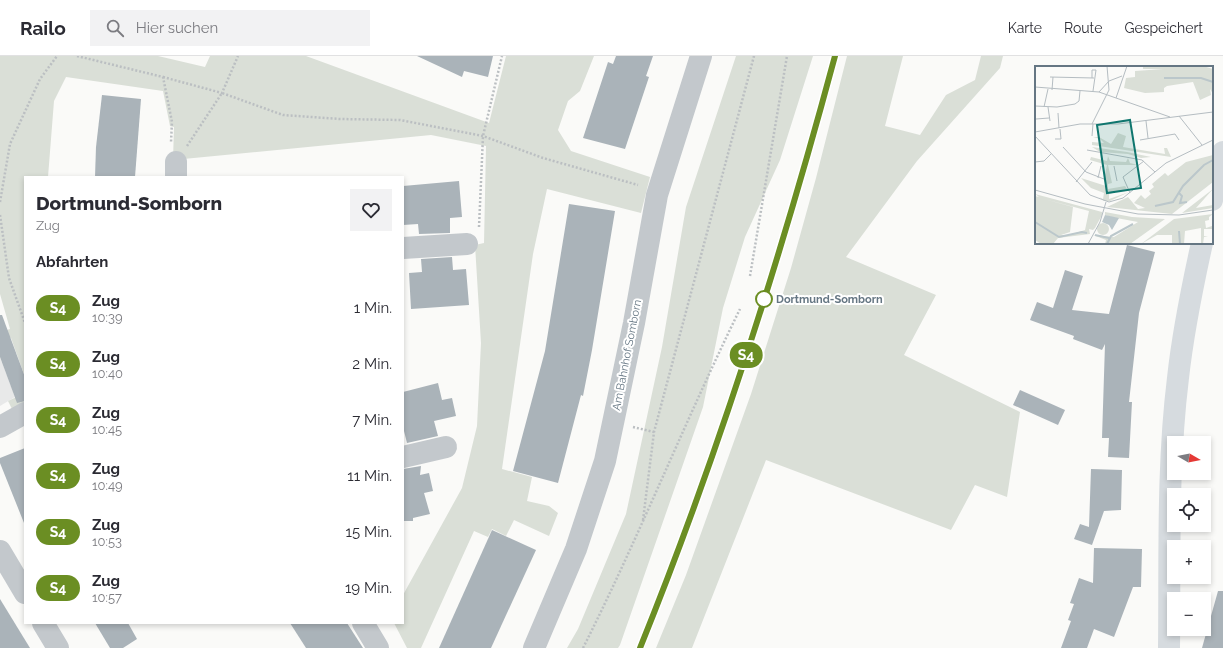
<!DOCTYPE html>
<html lang="de">
<head>
<meta charset="utf-8">
<style>
	:root { --surface:#fff; --page:#f2f2f3; --text:#2b2b33; --muted:#7c7c81; --line:#e1e1e2 }
	body { margin:0; font-family:Raleway,sans-serif; background:var(--page); color:var(--text); height:100vh; display:flex; flex-direction:column; font-size:15px; white-space:nowrap }
	* { box-sizing:border-box; margin:0 }
	p { font-size:13px; color:var(--muted) }
	.icon { flex:none; width:22px; height:22px; fill:none; stroke:currentColor; stroke-width:2; stroke-linecap:round; stroke-linejoin:round }
	.map { position:relative; flex:1; overflow:hidden }
	.sheet { position:absolute; left:24px; top:120px; width:380px; height:448px; display:flex; flex-direction:column; background:var(--surface); border-radius:0px; box-shadow:0 2px 6px #0003 }
	.sheet>* { flex:none }
	.badge { padding:0 8px; border-radius:13px; font-size:14px; line-height:26px }
	.needle { width:26px; rotate:99deg }
	.tools { position:absolute; left:1167px; top:380px; display:grid; gap:8px }
	.tools a { display:grid; place-items:center; width:44px; height:44px; border-radius:0px; background:var(--surface); box-shadow:0 2px 6px #0003; font-size:20px }
	.map>.badge { position:absolute; translate:-50% -50%; box-shadow:0 0 0 2px #fff }
	h2 { padding:0 12px; font-size:15px; line-height:36px }
	.round { display:grid; place-items:center; flex:none; width:42px; height:42px; border-radius:0px; background:var(--page) }
	.summary { display:flex; align-items:center; justify-content:space-between; height:68px; padding:0 12px }
	h1 { font-size:19px; font-weight:800; line-height:30px }
	ul { padding:0; list-style:none }
	li { display:flex; align-items:center; gap:12px; height:56px; padding:0 12px }
	li div { flex:1 }
	li b { display:block; font-size:15px }
	li em { font-style:normal }
	li .badge { min-width:44px; font-weight:700; text-align:center }
	header { display:flex; align-items:center; gap:24px; box-sizing:border-box; height:56px; padding:0 20px; background:var(--surface); border-bottom:1px solid var(--line) }
	header strong { font-size:19px }
	nav { display:flex; gap:22px; margin-inline-start:auto; font-size:14px }
	.search { width:280px; height:36px; background:var(--page); display:flex; align-items:center; gap:10px; box-sizing:border-box; padding:0 14px; border-radius:0px; color:var(--muted); font-size:15px }
	.map>svg:first-child { display:block }
	.built { fill:#e8e9e9 }
	.green { fill:#dadfd7 }
	.building { fill:#aab3b9 }
	.lines { fill:none; stroke-linecap:round; stroke-linejoin:round }
	.path { stroke:#bbbfc2; stroke-width:2.5; stroke-dasharray:2 2; stroke-linecap:butt }
	.street { stroke:#c3c8cc; stroke-width:22 }
	.secondary { stroke:#d6dbdf; stroke-width:22 }
	.rail { stroke:#a2aab0; stroke-width:3; stroke-dasharray:6 3; stroke-linecap:butt }
	.line-casing { stroke:#fff; stroke-width:9 }
	.line { stroke:#6b8e23; stroke-width:6 }
	.stop-dot { fill:#fff; stroke:#6b8e23; stroke-width:2 }
	.labels { text-anchor:middle; dominant-baseline:central; stroke-width:4; stroke-linejoin:round; paint-order:stroke }
	.stop-label { font-size:11px; font-weight:bold; fill:#657683; stroke:#fff; text-anchor:start }
	.street-label { font-size:11px; fill:#657683; stroke:#fff }
	.inset-river { fill:none; stroke:#bbc7cb; stroke-width:2 }
	.inset-road { fill:none; stroke:#b5bdc2; stroke-width:1 }
	.view { fill:#0f766e; fill-opacity:0.15; stroke:#0f766e; stroke-width:2 }
	.inset-edge { fill:none; stroke:#657683; stroke-width:2 }
</style>
</head>
<body>
<header>
<strong>Railo</strong>
<div class="search"><svg class="icon" aria-label="search" viewBox="0 0 24 24"><circle cx="10" cy="10" r="6"/><path d="M15 15l6 6"/></svg>Hier suchen</div>
<nav><a>Karte</a><a>Route</a><a>Gespeichert</a></nav>
</header>
<div class="map">
<svg width="1223" height="592" viewBox="0 0 1223 592">
	<rect width="100%" height="100%" fill="#fafaf8"/>
	<!-- built -->
	<polygon class="built" points="0,301 15,341 0,350"/>
	<!-- green -->
	<g class="green">
		<polygon points="0,0 158,0 205,11 210,0 306,0 489,67 506,0 594,0 580,35 568,45 558,74 571,95 650,121 641,157 547,133 533,198 502,413 532,421 527,445 549,450 558,457 549,480 514,464 506,480 492,473 488,481 474,475 421,592 407,592 394,567 403,567 403,539 462,432 477,370 481,287 475,189 484,187 486,90 431,79 173,104 174,71 170,70 163,35 66,21 54,45 48,121 25,121 25,321 11,282 0,276 10,273 0,238"/>
		<polygon points="736,0 813,0 780,104 745,181 723,252 703,351 620,589 618,592 567,592 578,573 626,458 662,291 686,151"/>
		<polygon points="847,0 903,0 885,70 920,79 946,39 975,24 981,0 1003,0 1000,12 917,105 846,201 936,239 904,299 1020,356 1007,441 975,429 951,474 766,404 692,592 656,592 686,519 751,338 791,212 816,122"/>
		<polygon points="25,337 25,347 12,353 8,345"/>
	</g>
	<!-- building -->
	<g class="building">
		<polygon points="417,0 493,0 488,21 464,15 462,21"/>
		<polygon points="616,0 653,0 646,20 649,21 625,93 583,82 608,6 613,8"/>
		<polygon points="102,39 141,43 135,121 95,121 96,91"/>
		<polygon points="459,125 462,161 450,162 450,177 419,178 418,168 403,169 403,130"/>
		<polygon points="569,148 615,155 592,294 583,340 581,339 558,427 513,415 545,295"/>
		<polygon points="1127,189 1155,196 1139,257 1129,346 1132,346 1129,402 1108,401 1109,382 1102,382 1105,288 1102,294 1073,283 1074,280 1030,264 1037,246 1053,252 1065,214 1083,220 1072,254 1109,258"/>
		<polygon points="452,201 453,214 466,213 469,249 411,253 409,217 422,216 421,203"/>
		<polygon points="0,259 2,259 25,321 25,345 17,347 0,301"/>
		<polygon points="438,327 442,344 452,342 456,360 434,365 438,380 407,387 403,371 403,336"/>
		<polygon points="1020,334 1065,354 1058,369 1013,349"/>
		<polygon points="25,392 25,467 24,467 0,407 0,402"/>
		<polygon points="421,410 420,419 429,417 433,435 424,437 430,458 413,462 413,465 403,465 403,413"/>
		<polygon points="1091,413 1122,414 1121,454 1104,455 1092,489 1074,483 1080,468 1089,471"/>
		<polygon points="492,474 536,494 491,592 439,592"/>
		<polygon points="1094,492 1142,493 1141,531 1133,531 1114,581 1094,573 1087,592 1061,592 1071,565 1068,564 1074,548 1070,547 1079,522 1093,527"/>
		<polygon points="1218,535 1223,535 1223,592 1202,592"/>
		<polygon points="0,543 30,592 0,592"/>
		<polygon points="95,567 128,567 137,583 123,592 110,592"/>
		<polygon points="290,567 347,567 363,592 306,592"/>
	</g>
	<g class="lines">
		<!-- path -->
		<g class="path">
			<polyline points="77,0 163,21 172,66 171,86"/>
			<polyline points="163,21 222,37 238,0"/>
			<polyline points="187,90 222,37 283,59 340,63 400,64 483,80 543,102 638,129"/>
			<polyline points="0,146 10,88 40,23 57,0"/>
			<polyline points="0,159 9,222 25,267"/>
			<polyline points="479,171 483,80 502,0"/>
			<polyline points="750,220 787,0"/>
			<polyline points="633,371 654,376"/>
			<polyline points="643,464 654,376 754,0"/>
			<path d="M583,592c56,-111 102,-227 157,-339"/>
		</g>
		<!-- street -->
		<g class="street">
			<polyline points="176,106 176,121"/>
			<polyline points="403,192 467,188"/>
			<polyline points="0,371 25,357"/>
			<polyline points="403,401 446,391"/>
			<polyline points="0,495 25,537"/>
			<polyline points="43,567 58,592"/>
			<polyline points="363,567 378,592"/>
			<polyline points="534,592 576,493 605,405 634,267 657,139 701,0"/>
		</g>
		<!-- secondary -->
		<g class="secondary">
			<polyline points="1212,144 1223,96"/>
			<path d="M1169,592c1,-90 -2,-181 9,-270 5,-46 14,-90 24,-135"/>
		</g>
		<!-- rail -->
		<polyline class="rail" points="643,592 741,315 791,160 835,0"/>
	</g>
	<g class="lines">
		<defs>
			<path id="line" d="M640,592c78,-193 141,-391 195,-592"/>
		</defs>
		<!-- line casing -->
		<use href="#line" class="line-casing"/>
		<!-- line -->
		<use href="#line" class="line"/>
	</g>
	<!-- markers -->
	<circle class="stop-dot" cx="764" cy="243" r="8"/>
	<g class="labels">
		<!-- stop labels -->
		<g class="stop-label">
			<text x="776" y="243">Dortmund-Somborn</text>
		</g>
		<!-- street labels -->
		<g class="street-label">
			<text transform="translate(627 299) rotate(-79)">Am Bahnhof Somborn</text>
		</g>
	</g>
	<!-- overview -->
	<g transform="translate(1035 10)">
		<rect width="178" height="178" fill="#fafaf8"/>
		<path d="M108,0h60l10,3v25l-3,-5 1,6 -11,5 -7,-18 -26,4 -3,2v4l-19,1 -21,-5 2,-10 9,-1v-6l28,-2h-20zM83,67l8,3 -3,11 42,7 -1,-6h3l4,9 -79,-12v-3l12,1 -4,-4 -7,-2h6l12,7zM57,81l35,5 24,5 -10,1 -13,-4 -28,-2zM178,89v27l-41,32 -65,-7 21,-10 10,12 7,-1 -11,-5 7,-8 4,4 6,-5 -2,-3 5,-4 -2,-3 7,-6 6,-5 3,3 18,-14zM73,90l2,5 16,1 2,-4 2,5 8,2h-30l4,18 -4,1v5l17,-3 2,3 -18,5v5l20,-7 -19,9h-6l-5,-4 4,2 1,-6 -13,-5 -10,-10 25,8 -2,-7 3,-14 -17,-5 1,-3 16,4zM178,123l-17,19 17,-3v3l-31,5zM0,128l67,18v3l-7,13 -2,2 -4,-1 1,5 -32,4 -5,6h-12l-6,-4v-44l4,1zM9,133l45,12 -4,19 -16,5h-8l9,-3 3,-25zM70,146l27,5 33,2 -35,25h-25l1,-4 -13,-5 21,2 24,-15 -27,-5 -6,-2zM178,148l-4,3v3l-4,1 1,7 6,-2 1,3h-9v7l4,1h-4l-1,7h-2v-16l-16,3 -1,13h-12v-9h-15l-16,9 33,-25zM62 163a6 6 0 1 1 12 0a6 6 0 1 1-12 0Z" fill="#dadfd7" fill-rule="evenodd"/>
		<path d="M70,149l14,3 -7,12 -3,-5 -7,-3z" fill="#bbc7cb"/>
		<path class="inset-river" d="M129,12h37l12,4M144,127l3,3 -2,7 7,-1M120,140l18,-4 10,-16 21,-21 9,-5M0,156l24,15 23,-5 5,1M144,165l1,13M60,169l14,3M72,178l4,-8 22,-12"/>
		<path class="inset-road" d="M15,11l44,1M57,12v-8h4l-3,21M0,21l64,5 71,25M17,24l1,-13M64,26l10,-11 13,-5M81,32l11,-32M0,40l22,1 18,-3 4,-3 1,-10M9,41l4,-18M13,41l2,14M23,47l1,15M144,50l23,29M1,53l13,-1M111,55l2,17M57,58l17,-34 -2,-24M0,66l45,-8h38l95,-12M0,70l55,59 19,7 14,-4 43,-35 47,-23M57,70l1,-12M20,73h6l-1,-10M105,74l35,-6 4,6M28,81l23,25 18,7M52,84l55,10 13,12M0,96l9,-1 7,-7M79,100l3,15M63,112l3,-12M41,116l16,-20M0,124l50,14 53,10 41,1 34,-5M95,127l-7,-16 21,-16M53,178l12,-22 6,-20"/>
		<path class="view" d="M95,54l11,68 -34,5 -10,-68z"/>
		<rect width="178" height="178" class="inset-edge"/>
	</g>
</svg>
<div class="tools">
<a><svg class="needle" viewBox="-14 -14 28 28"><path d="M0-13l5 13h-10z" fill="#e53935"/><path d="M0 13l5-13h-10z" fill="#7c7c81"/></svg></a>
<a><svg class="icon" aria-label="locate" viewBox="0 0 24 24"><circle cx="12" cy="12" r="6"/><path d="M12 2v4M12 18v4M2 12h4M18 12h4"/></svg></a>
<a>+</a>
<a>−</a>
</div>
<b class="badge" style="left:746px;top:299px;background:#6b8e23;color:#fff">S4</b>
<section class="sheet">
<div class="summary"><div><h1>Dortmund-Somborn</h1><p>Zug</p></div><a class="round"><svg class="icon" aria-label="heart" viewBox="0 0 24 24"><path d="M12 20l-8-8c-3-5 5-10 8-4 3-6 11-1 8 4z"/></svg></a></div>
<h2>Abfahrten</h2>
<ul>
<li><span class="badge" style="background:#6b8e23;color:#fff">S4</span><div><b>Zug</b><p>10:39</p></div><em>1 Min.</em></li>
<li><span class="badge" style="background:#6b8e23;color:#fff">S4</span><div><b>Zug</b><p>10:40</p></div><em>2 Min.</em></li>
<li><span class="badge" style="background:#6b8e23;color:#fff">S4</span><div><b>Zug</b><p>10:45</p></div><em>7 Min.</em></li>
<li><span class="badge" style="background:#6b8e23;color:#fff">S4</span><div><b>Zug</b><p>10:49</p></div><em>11 Min.</em></li>
<li><span class="badge" style="background:#6b8e23;color:#fff">S4</span><div><b>Zug</b><p>10:53</p></div><em>15 Min.</em></li>
<li><span class="badge" style="background:#6b8e23;color:#fff">S4</span><div><b>Zug</b><p>10:57</p></div><em>19 Min.</em></li>
</ul>
</section>
</div>
</body>
</html>
